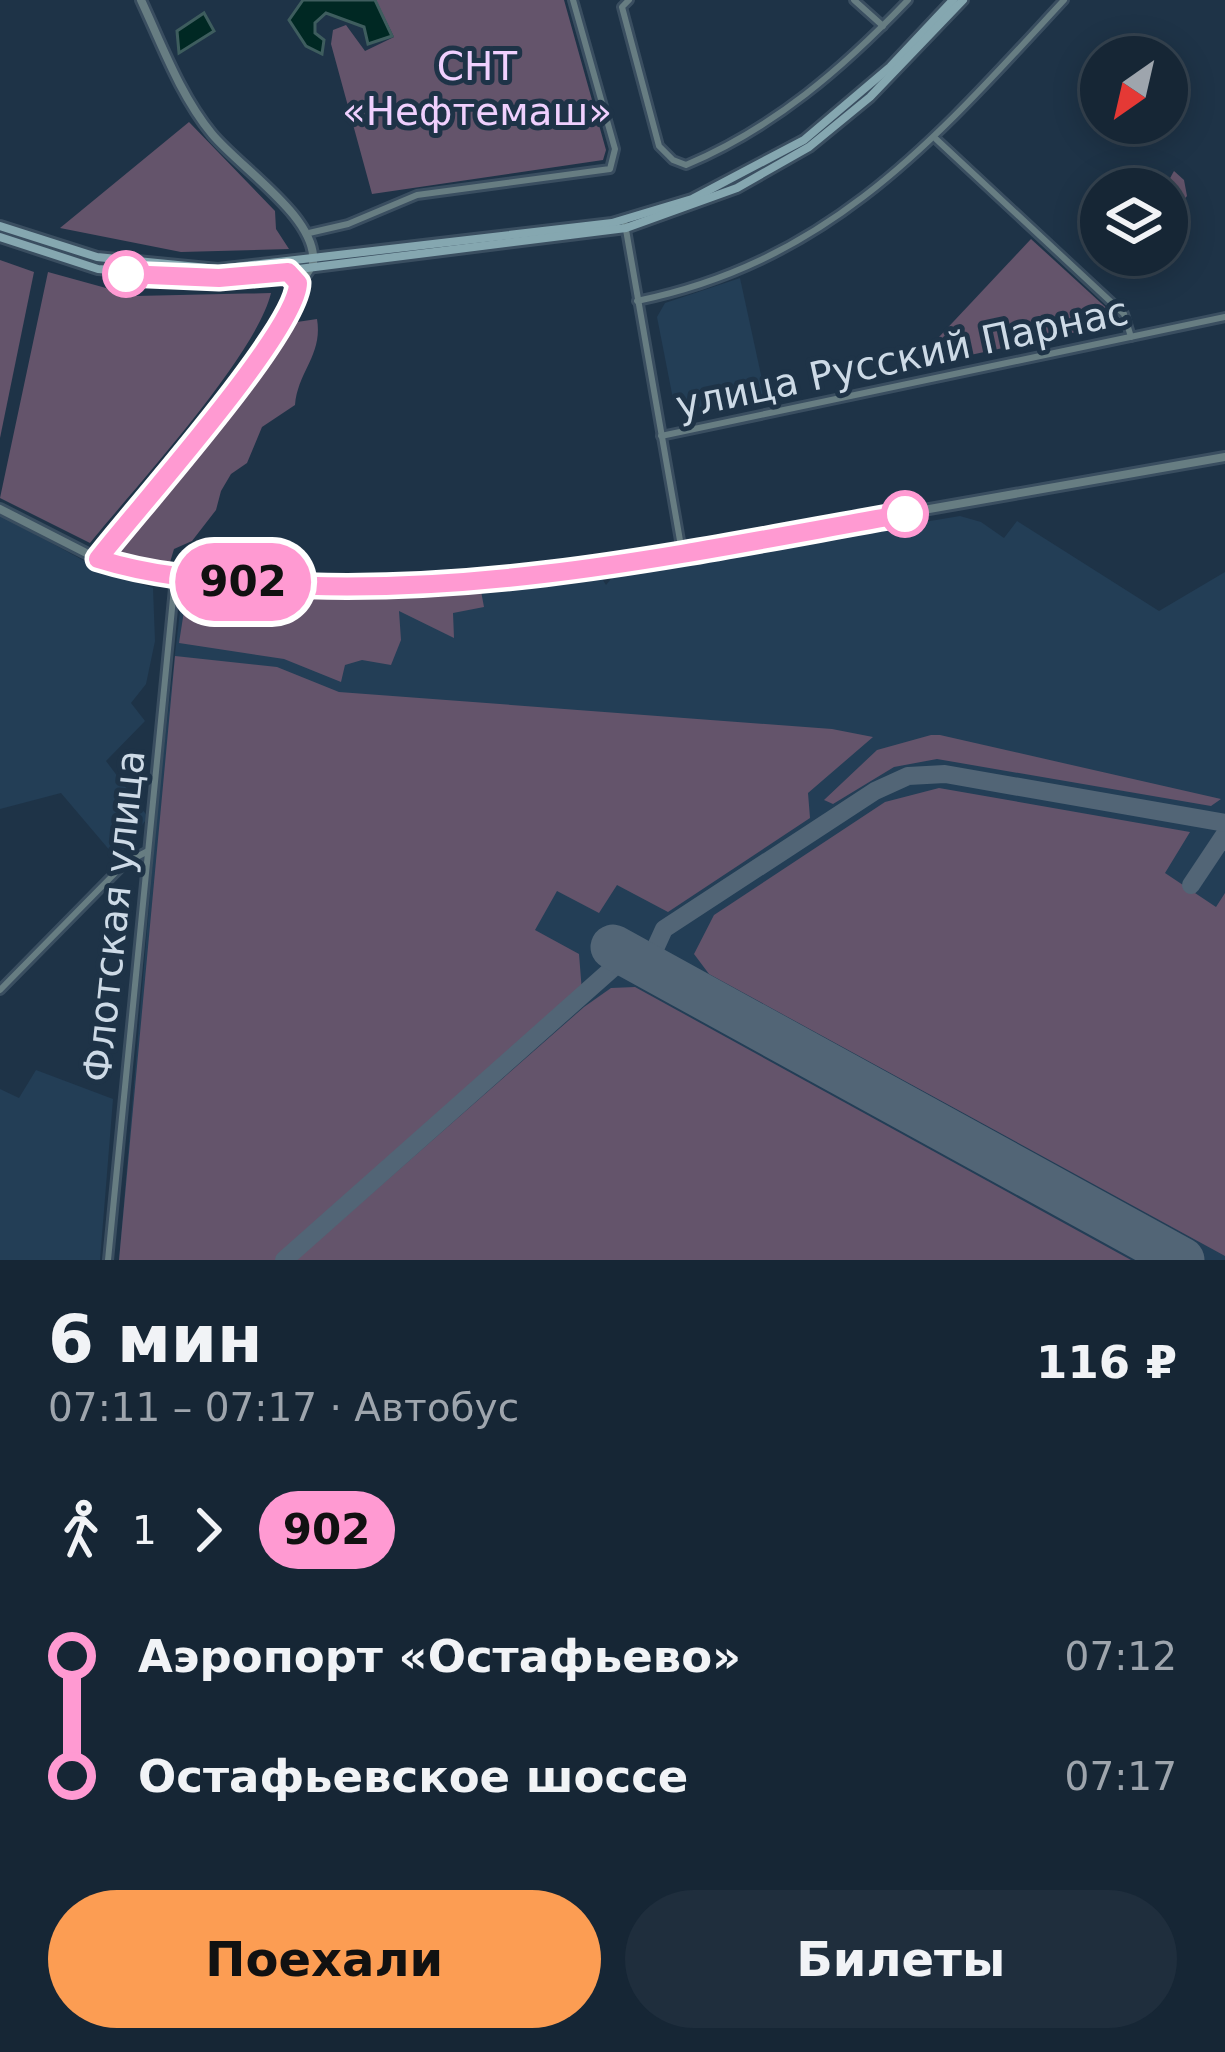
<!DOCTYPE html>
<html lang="ru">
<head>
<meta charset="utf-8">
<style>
	:root { --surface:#162635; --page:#1f2e3d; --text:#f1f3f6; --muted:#9ea5ad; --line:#354350; --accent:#fc9d53 }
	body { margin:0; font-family:"DejaVu Sans",sans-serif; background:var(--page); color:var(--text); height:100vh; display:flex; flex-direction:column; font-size:45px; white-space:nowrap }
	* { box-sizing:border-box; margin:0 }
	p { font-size:39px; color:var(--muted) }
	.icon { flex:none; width:66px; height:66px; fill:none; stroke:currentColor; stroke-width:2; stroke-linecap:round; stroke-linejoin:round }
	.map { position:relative; height:1260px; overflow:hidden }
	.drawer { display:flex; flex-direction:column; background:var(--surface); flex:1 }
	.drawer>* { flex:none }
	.badge { padding:0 24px; border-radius:39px; font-size:42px; line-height:78px }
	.needle { width:78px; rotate:214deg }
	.tools { position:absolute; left:1080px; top:36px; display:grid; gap:24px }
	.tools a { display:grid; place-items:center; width:108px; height:108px; border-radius:50%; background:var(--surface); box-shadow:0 6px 30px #0003,0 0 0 3px var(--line); font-size:60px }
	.map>.badge { position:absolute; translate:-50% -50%; box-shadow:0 0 0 6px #fff }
	.legs { display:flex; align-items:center; gap:18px; height:132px; padding:0 48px; font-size:39px }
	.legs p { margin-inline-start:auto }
	.overview { display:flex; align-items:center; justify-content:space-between; height:204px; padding:0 48px }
	h1 { font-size:66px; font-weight:800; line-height:90px }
	.cta { display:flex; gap:24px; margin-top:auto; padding:24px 48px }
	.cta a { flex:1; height:138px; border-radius:72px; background:var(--accent); color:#111; font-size:48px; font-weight:800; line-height:138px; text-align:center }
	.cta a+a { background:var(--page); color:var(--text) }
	ul { padding:0 48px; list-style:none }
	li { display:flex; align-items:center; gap:42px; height:120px; font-size:45px }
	li i { display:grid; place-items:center; width:18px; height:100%; margin:0 15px; background:currentColor }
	li i::after { content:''; width:30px; height:30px; margin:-15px; border:9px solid; border-radius:50%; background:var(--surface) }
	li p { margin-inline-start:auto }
	li:first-child i { background:linear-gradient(#0000 50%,currentColor 0) }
	li:last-child i { background:linear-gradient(currentColor 50%,#0000 0) }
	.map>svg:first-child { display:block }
	.built { fill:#233e56 }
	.green { fill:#64546b }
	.water { fill:#002823; stroke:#3e5d5e; stroke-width:3 }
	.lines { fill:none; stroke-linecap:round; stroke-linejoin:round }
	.taxiway { stroke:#526576; stroke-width:18 }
	.runway { stroke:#526576; stroke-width:45 }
	.minor-casing { stroke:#3a4e60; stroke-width:12 }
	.tertiary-casing { stroke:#3a4e60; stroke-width:14 }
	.secondary-casing { stroke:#3a4e60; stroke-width:14 }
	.minor { stroke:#677d82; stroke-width:6 }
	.tertiary { stroke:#677d82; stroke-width:8 }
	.secondary { stroke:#85a7b0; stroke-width:8 }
	.line-1-casing { stroke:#fff; stroke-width:27 }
	.line-1 { stroke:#ff9ad2; stroke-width:18 }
	.stop-1-dot { fill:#fff; stroke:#ff9ad2; stroke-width:6 }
	.labels { text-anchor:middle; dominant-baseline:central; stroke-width:10; stroke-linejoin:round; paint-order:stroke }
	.park-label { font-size:39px; fill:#f0d0fe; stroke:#1e3347 }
	.street-label { font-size:39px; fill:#cddae6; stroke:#1e3347 }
</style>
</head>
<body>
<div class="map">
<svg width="1225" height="1260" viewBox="0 0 1225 1260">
	<rect width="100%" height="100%" fill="#1e3347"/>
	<!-- built -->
	<g class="built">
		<polygon points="740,278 766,398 687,415 674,404 657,317 665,303"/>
		<polygon points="0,515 101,570 153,588 155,641 146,684 131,703 145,721 106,761 148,817 117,859 61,793 0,809"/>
		<polygon points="960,516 981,522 1004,538 1017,521 1159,611 1225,572 1225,1260 119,1260 159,789 183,586 329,596 498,590 601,577 606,585 615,574"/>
		<polygon points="36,1070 113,1099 100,1260 0,1260 0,1089 19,1098"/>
	</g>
	<!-- green -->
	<g class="green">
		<polygon points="376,0 564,0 606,150 603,160 372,194 331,44 333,30 346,25 365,51 394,37"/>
		<polygon points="189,122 275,211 276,229 289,249 181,252 60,228"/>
		<polygon points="1174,171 1184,180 1187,196 1179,205 1164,189"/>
		<polygon points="1031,239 1113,314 1114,324 961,357 939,337"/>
		<polygon points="0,260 34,272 0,438"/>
		<path d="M48,272l87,24 136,-3c-15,63 -135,193 -181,250l-90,-45z"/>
		<path d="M317,319c6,36 -19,52 -22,86l-33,22 -15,36 -16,11 -10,17 -5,19 -24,31 -18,8 -6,20 -57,-16 76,-86 85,-120 25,-25z"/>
		<polygon points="251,589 329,596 481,591 484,607 453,613 454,638 399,611 401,640 391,665 362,660 345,665 341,682 284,659 179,643 184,611 225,618 246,614"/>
		<polygon points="175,656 277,667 339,692 832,729 873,737 808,793 810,818 668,912 617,885 599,913 557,891 535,930 579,954 582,992 277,1260 119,1260"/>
		<polygon points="931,735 940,735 1221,799 1211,806 937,759 894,767 833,804 824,800 877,750"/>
		<polygon points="939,788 1190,832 1165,873 1216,907 1225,893 1225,1256 709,974 694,954 714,915 885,802"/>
		<polygon points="635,987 1131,1260 296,1260 584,1007 611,988"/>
	</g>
	<!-- water -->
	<g class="water">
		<polygon points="303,0 375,0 392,36 368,44 364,27 326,13 315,23 315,33 324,40 322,54 306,46 289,20"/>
		<polygon points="204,13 214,31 179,53 177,31"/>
	</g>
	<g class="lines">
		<!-- taxiway -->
		<g class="taxiway">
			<polyline points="1191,885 1225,834"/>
			<polyline points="666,976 654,951 664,929 875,791 908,776 945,774 1225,823"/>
			<polyline points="284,1260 613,968 635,959"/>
		</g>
		<!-- runway -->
		<polyline class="runway" points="613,947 1182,1260"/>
		<defs>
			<g id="minor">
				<path d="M629,0l-7,7 37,139 14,14 13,5c88,-37 157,-97 222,-165"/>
				<polyline points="854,0 883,26"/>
				<polyline points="936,139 1124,314 1131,337"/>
				<polyline points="625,224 682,552"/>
				<polyline points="309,233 348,224 417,195 610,169 615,149 573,0"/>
				<path d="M637,301c195,-40 299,-163 427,-301"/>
				<polyline points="661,436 1225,317"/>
				<polyline points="98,559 185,458 311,269"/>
				<polyline points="0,990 125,863 148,851"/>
				<polyline points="108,1260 175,578"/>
			</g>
			<g id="tertiary">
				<path d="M141,0c21,45 39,95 71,134 29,35 106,84 101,129"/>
				<polyline points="0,509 98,559 175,578 316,587 440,584 554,575 1225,457"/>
			</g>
			<g id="secondary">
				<polyline points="0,226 97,257 218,269 612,223 692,199 804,140 890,67 953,0"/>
				<polyline points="0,237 98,269 219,279 626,228 737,188 809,147 870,97 963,0"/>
			</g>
		</defs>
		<!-- minor casing -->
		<use href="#minor" class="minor-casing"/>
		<!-- tertiary casing -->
		<use href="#tertiary" class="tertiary-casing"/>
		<!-- secondary casing -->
		<use href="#secondary" class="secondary-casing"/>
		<!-- minor -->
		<use href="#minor" class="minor"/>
		<!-- tertiary -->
		<use href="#tertiary" class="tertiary"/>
		<!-- secondary -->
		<use href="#secondary" class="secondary"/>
	</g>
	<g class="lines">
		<defs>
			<path id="line-1" d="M126,274l93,4 69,-6 10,11c0,47 -164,229 -200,276 57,18 112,21 171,25 215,14 426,-33 636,-70"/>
		</defs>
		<!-- line-1 casing -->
		<use href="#line-1" class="line-1-casing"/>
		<!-- line-1 -->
		<use href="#line-1" class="line-1"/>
	</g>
	<!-- markers -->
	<g class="stop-1-dot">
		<circle cx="126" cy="274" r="21"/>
		<circle cx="905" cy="514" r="21"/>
	</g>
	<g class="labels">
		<!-- park labels -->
		<g class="park-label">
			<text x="477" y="66">СНТ<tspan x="477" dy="45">«Нефтемаш»</tspan></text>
		</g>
		<!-- street labels -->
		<g class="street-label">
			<text transform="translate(902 358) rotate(-12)">улица Русский Парнас</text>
			<text transform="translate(114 916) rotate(-84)">Флотская улица</text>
		</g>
	</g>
</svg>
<div class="tools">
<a><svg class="needle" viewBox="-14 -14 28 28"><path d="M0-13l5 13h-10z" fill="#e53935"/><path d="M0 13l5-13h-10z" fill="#9ea5ad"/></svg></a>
<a><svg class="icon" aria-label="layers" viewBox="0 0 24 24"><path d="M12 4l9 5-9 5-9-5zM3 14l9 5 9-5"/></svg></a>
</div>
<b class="badge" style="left:243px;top:582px;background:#ff9ad2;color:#111">902</b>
</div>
<section class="drawer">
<div class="overview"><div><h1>6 мин</h1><p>07:11 – 07:17 · Автобус</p></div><b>116 ₽</b></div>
<div class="legs"><svg class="icon" aria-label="walk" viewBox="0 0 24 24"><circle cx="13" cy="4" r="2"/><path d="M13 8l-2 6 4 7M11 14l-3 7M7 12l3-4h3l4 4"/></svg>1<svg class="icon" aria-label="forward" viewBox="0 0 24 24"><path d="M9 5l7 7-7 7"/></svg><b class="badge" style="background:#ff9ad2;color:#111">902</b></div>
<ul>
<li><i style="color:#ff9ad2"></i><b>Аэропорт «Остафьево»</b><p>07:12</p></li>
<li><i style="color:#ff9ad2"></i><b>Остафьевское шоссе</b><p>07:17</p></li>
</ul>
<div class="cta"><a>Поехали</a><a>Билеты</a></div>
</section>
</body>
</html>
